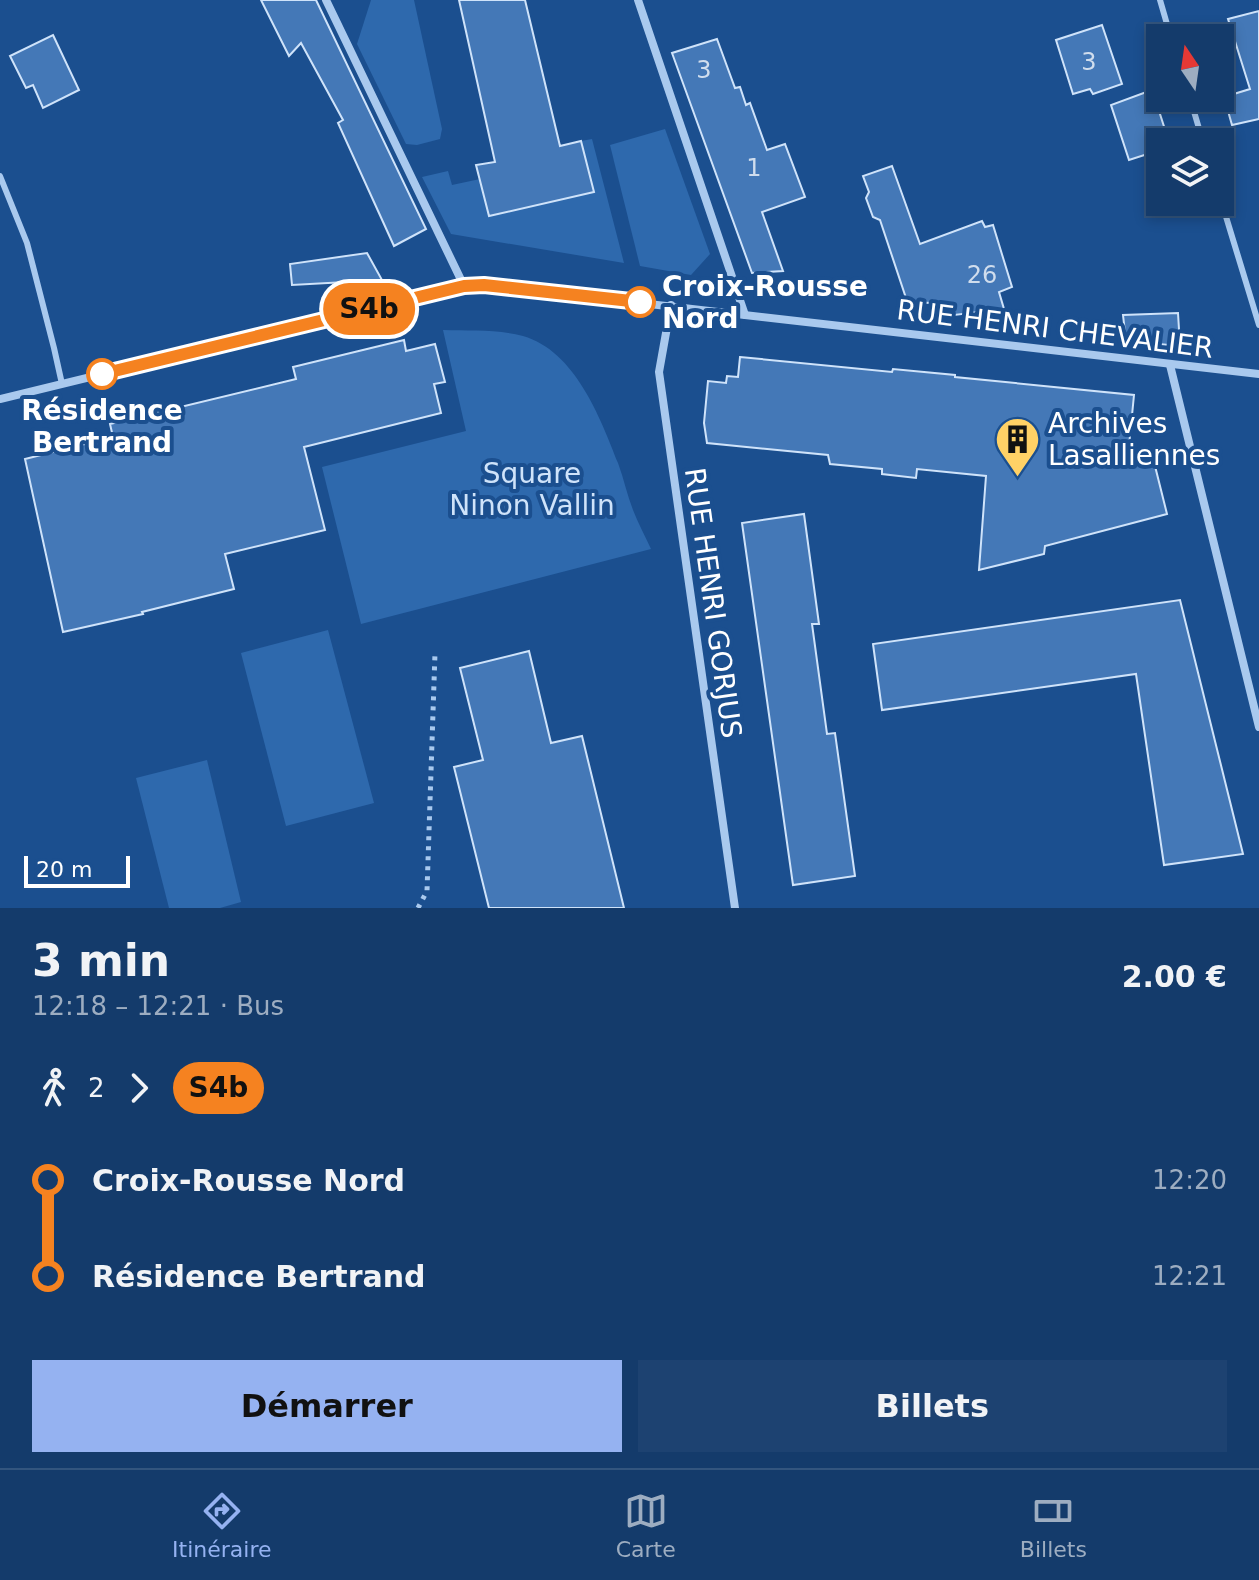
<!DOCTYPE html>
<html lang="fr">
<head>
<meta charset="utf-8">
<style>
	:root { --surface:#143b6b; --page:#1d4271; --text:#f1f3f6; --muted:#9dadc1; --line:#33557e; --accent:#95b2f1 }
	body { margin:0; font-family:"DejaVu Sans",sans-serif; background:var(--page); color:var(--text); height:100vh; display:flex; flex-direction:column; font-size:30px; white-space:nowrap }
	* { box-sizing:border-box; margin:0 }
	p { font-size:26px; color:var(--muted) }
	.icon { flex:none; width:44px; height:44px; fill:none; stroke:currentColor; stroke-width:2; stroke-linecap:round; stroke-linejoin:round }
	.map { position:relative; height:908px; overflow:hidden }
	.sheet { display:flex; flex-direction:column; background:var(--surface); flex:1 }
	.sheet>* { flex:none }
	.badge { padding:0 16px; border-radius:26px; font-size:28px; line-height:52px }
	.needle { width:52px; rotate:347deg }
	.fabs { position:absolute; left:1146px; top:24px; display:grid; gap:16px }
	.fabs a { display:grid; place-items:center; width:88px; height:88px; border-radius:0px; background:var(--surface); box-shadow:0 4px 12px #0003,0 0 0 2px var(--line); font-size:40px }
	.scale { position:absolute; left:24px; bottom:20px; width:106px; box-sizing:border-box; padding-left:8px; border:4px solid #fff; border-top:0; font-size:22px; line-height:28px; white-space:nowrap; color:#fff; -webkit-text-stroke:6px #1b4f8f; paint-order:stroke }
	.map>.badge { position:absolute; translate:-50% -50%; box-shadow:0 0 0 4px #fff }
	.legs { display:flex; align-items:center; gap:12px; height:88px; padding:0 32px; font-size:26px }
	.legs p { margin-inline-start:auto }
	.head { display:flex; align-items:center; justify-content:space-between; height:136px; padding:0 32px }
	h1 { font-size:44px; font-weight:700; line-height:60px }
	.button { display:flex; gap:16px; margin-top:auto; padding:16px 32px }
	.button a { flex:1; height:92px; border-radius:0px; background:var(--accent); color:#111; font-size:32px; font-weight:700; line-height:92px; text-align:center }
	.button a+a { background:var(--page); color:var(--text) }
	ul { padding:0 32px; list-style:none }
	li { display:flex; align-items:center; gap:28px; height:96px; font-size:30px }
	li i { display:grid; place-items:center; width:12px; height:100%; margin:0 10px; background:currentColor }
	li i::after { content:''; width:20px; height:20px; margin:-10px; border:6px solid; border-radius:50%; background:var(--surface) }
	li p { margin-inline-start:auto }
	li:first-child i { background:linear-gradient(#0000 50%,currentColor 0) }
	li:last-child i { background:linear-gradient(currentColor 50%,#0000 0) }
	.dock { display:flex; justify-content:space-around; align-items:center; height:112px; border-top:2px solid var(--line); background:var(--surface); font-size:22px; color:var(--muted) }
	.dock a { display:grid; justify-items:center; gap:4px }
	.dock .selected { color:var(--accent) }
	.map>svg:first-child { display:block }
	.green { fill:#2e69ad }
	.building { fill:#4478b7; stroke:#cfe3fa; stroke-width:2 }
	.lines { fill:none; stroke-linecap:round; stroke-linejoin:round }
	.path { stroke:#a9c9ee; stroke-width:5; stroke-dasharray:4 6; stroke-linecap:butt }
	.service { stroke:#a9c9ee; stroke-width:6 }
	.minor { stroke:#a9c9ee; stroke-width:8 }
	.line-1-casing { stroke:#fff; stroke-width:18 }
	.line-1 { stroke:#f58220; stroke-width:12 }
	.stop-1-dot { fill:#fff; stroke:#f58220; stroke-width:4 }
	.labels { text-anchor:middle; dominant-baseline:central; stroke-width:8; stroke-linejoin:round; paint-order:stroke }
	.number-label { font-size:24px; fill:#d0dded }
	.stop-label { font-size:28px; font-weight:bold; fill:#fff; stroke:#1b4f8f; text-anchor:start }
	.street-label { font-size:28px; fill:#fff; stroke:#1b4f8f }
	.poi-label { font-size:28px; fill:#fff; stroke:#1b4f8f; text-anchor:start }
	.park-label { font-size:28px; fill:#cfe3fa; stroke:#1b4f8f }
</style>
</head>
<body>
<div class="map">
<svg width="1259" height="908" viewBox="0 0 1259 908">
	<rect width="100%" height="100%" fill="#1b4f8f"/>
	<!-- green -->
	<g class="green">
		<polygon points="371,0 414,0 442,129 440,139 417,145 406,144 357,44"/>
		<polygon points="665,129 710,254 691,275 640,266 610,145"/>
		<polygon points="592,139 624,263 451,234 422,177 448,171 452,185 480,179 489,216 594,192 581,141"/>
		<path d="M443,330c26,1 54,-1 80,6 52,15 77,81 95,127 6,16 9,32 15,47 5,13 12,26 18,39l-290,75 -39,-157 144,-36z"/>
		<polygon points="328,630 374,803 286,826 241,653"/>
		<polygon points="207,760 241,902 220,908 169,908 136,778"/>
	</g>
	<!-- building -->
	<g class="building">
		<polygon points="261,0 316,0 426,229 394,246 338,123 343,120 301,43 289,56"/>
		<polygon points="459,0 525,0 560,146 581,141 594,192 489,216 476,165 495,162"/>
		<polygon points="1259,11 1259,119 1232,125 1224,97 1250,89 1228,19"/>
		<polygon points="1102,25 1122,84 1093,94 1090,89 1073,94 1056,40"/>
		<polygon points="53,35 79,90 43,108 33,85 26,88 10,56"/>
		<polygon points="717,39 735,88 740,87 746,105 750,103 767,150 785,144 805,197 762,212 783,271 752,273 672,53"/>
		<polygon points="1160,87 1160,114 1169,142 1160,142 1160,150 1129,160 1111,105"/>
		<polygon points="892,166 920,244 982,221 985,227 993,225 1012,287 999,292 1004,309 946,316 941,304 907,301 880,220 873,217 866,198 869,192 863,176"/>
		<polygon points="367,253 382,280 292,285 290,264"/>
		<polygon points="1178,313 1180,346 1126,341 1123,315"/>
		<polygon points="404,340 406,351 435,344 445,382 434,384 441,413 304,447 325,530 225,554 234,589 142,612 143,614 63,632 25,459 113,437 110,424 296,379 293,367"/>
		<polygon points="740,357 892,372 893,369 955,375 955,377 1134,395 1128,456 1153,458 1167,514 1045,546 1044,554 979,570 986,476 917,469 916,478 882,474 882,469 830,464 828,455 707,443 704,423 708,381 726,383 727,376 738,377"/>
		<polygon points="804,514 819,624 812,624 827,734 835,733 855,876 793,885 742,523"/>
		<polygon points="1180,600 1243,854 1164,865 1136,674 882,710 873,644"/>
		<polygon points="529,651 551,743 582,736 624,908 489,908 454,767 483,760 460,668"/>
	</g>
	<g class="lines">
		<!-- path -->
		<polyline class="path" points="418,908 427,891 435,653"/>
		<!-- service -->
		<g class="service">
			<polyline points="1160,0 1171,38"/>
			<polyline points="1190,98 1203,142"/>
			<polyline points="0,176 27,243 54,348 62,384"/>
			<polyline points="1220,197 1259,325"/>
		</g>
		<!-- minor -->
		<g class="minor">
			<polyline points="326,0 464,286"/>
			<polyline points="638,0 745,315"/>
			<polyline points="671,305 659,372 735,908"/>
			<polyline points="1170,365 1259,727"/>
			<polyline points="0,399 464,286 484,285 1259,374"/>
		</g>
	</g>
	<g class="lines">
		<defs>
			<polyline id="line-1" points="102,374 464,286 484,285 640,302"/>
		</defs>
		<!-- line-1 casing -->
		<use href="#line-1" class="line-1-casing"/>
		<!-- line-1 -->
		<use href="#line-1" class="line-1"/>
	</g>
	<!-- icons -->
	<defs>
		<symbol id="building-pin" viewBox="-11 -11 22 30"><path d="M0 17L-7.5 6A9.5 9.5 0 1 1 7.5 6Z" fill="#ffd166" stroke="#1b4f8f"/><path d="M-4-6H4V6H1V3H-1V6H-4ZM-2.5-4.3h1.7v1.8h-1.7ZM.8-4.3h1.7v1.8H.8ZM-2.5-1h1.7V.8h-1.7ZM.8-1h1.7V.8H.8Z" fill="#111"/></symbol>
	</defs>
	<g fill-rule="evenodd">
		<use href="#building-pin" x="992" y="414" width="51" height="69"/>
	</g>
	<!-- markers -->
	<g class="stop-1-dot">
		<circle cx="640" cy="302" r="14"/>
		<circle cx="102" cy="374" r="14"/>
	</g>
	<g class="labels">
		<!-- number labels -->
		<g class="number-label">
			<text x="1089" y="62">3</text>
			<text x="704" y="70">3</text>
			<text x="754" y="168">1</text>
			<text x="982" y="275">26</text>
		</g>
		<!-- stop labels -->
		<g class="stop-label">
			<text x="662" y="286">Croix-Rousse<tspan x="662" dy="32">Nord</tspan></text>
			<text x="102" y="410" text-anchor="middle">Résidence<tspan x="102" dy="32">Bertrand</tspan></text>
		</g>
		<!-- street labels -->
		<g class="street-label">
			<text transform="translate(1055 329) rotate(7)">RUE HENRI CHEVALIER</text>
			<text transform="translate(713 603) rotate(82)">RUE HENRI GORJUS</text>
		</g>
		<!-- poi labels -->
		<g class="poi-label">
			<text x="1048" y="423">Archives<tspan x="1048" dy="32">Lasalliennes</tspan></text>
		</g>
		<!-- park labels -->
		<g class="park-label">
			<text x="532" y="473">Square<tspan x="532" dy="32">Ninon Vallin</tspan></text>
		</g>
	</g>
</svg>
<div class="fabs">
<a><svg class="needle" viewBox="-14 -14 28 28"><path d="M0-13l5 13h-10z" fill="#e53935"/><path d="M0 13l5-13h-10z" fill="#9dadc1"/></svg></a>
<a><svg class="icon" aria-label="layers" viewBox="0 0 24 24"><path d="M12 4l9 5-9 5-9-5zM3 14l9 5 9-5"/></svg></a>
</div>
<div class="scale">20 m</div>
<b class="badge" style="left:369px;top:309px;background:#f58220;color:#111">S4b</b>
</div>
<section class="sheet">
<div class="head"><div><h1>3 min</h1><p>12:18 – 12:21 · Bus</p></div><b>2.00 €</b></div>
<div class="legs"><svg class="icon" aria-label="walk" viewBox="0 0 24 24"><circle cx="13" cy="4" r="2"/><path d="M13 8l-2 6 4 7M11 14l-3 7M7 12l3-4h3l4 4"/></svg>2<svg class="icon" aria-label="forward" viewBox="0 0 24 24"><path d="M9 5l7 7-7 7"/></svg><b class="badge" style="background:#f58220;color:#111">S4b</b></div>
<ul>
<li><i style="color:#f58220"></i><b>Croix-Rousse Nord</b><p>12:20</p></li>
<li><i style="color:#f58220"></i><b>Résidence Bertrand</b><p>12:21</p></li>
</ul>
<div class="button"><a>Démarrer</a><a>Billets</a></div>
</section>
<nav class="dock">
<a class="selected"><svg class="icon" aria-label="directions" viewBox="0 0 24 24"><path d="M12 3l9 9-9 9-9-9zM9 14v-3h6M13 9l2 2-2 2"/></svg>Itinéraire</a>
<a><svg class="icon" aria-label="map" viewBox="0 0 24 24"><path d="M3 6l6-2 6 2 6-2v14l-6 2-6-2-6 2zM9 4v14M15 6v14"/></svg>Carte</a>
<a><svg class="icon" aria-label="tickets" viewBox="0 0 24 24"><path d="M3 7h18v10H3zM15 7v10"/></svg>Billets</a>
</nav>
</body>
</html>
